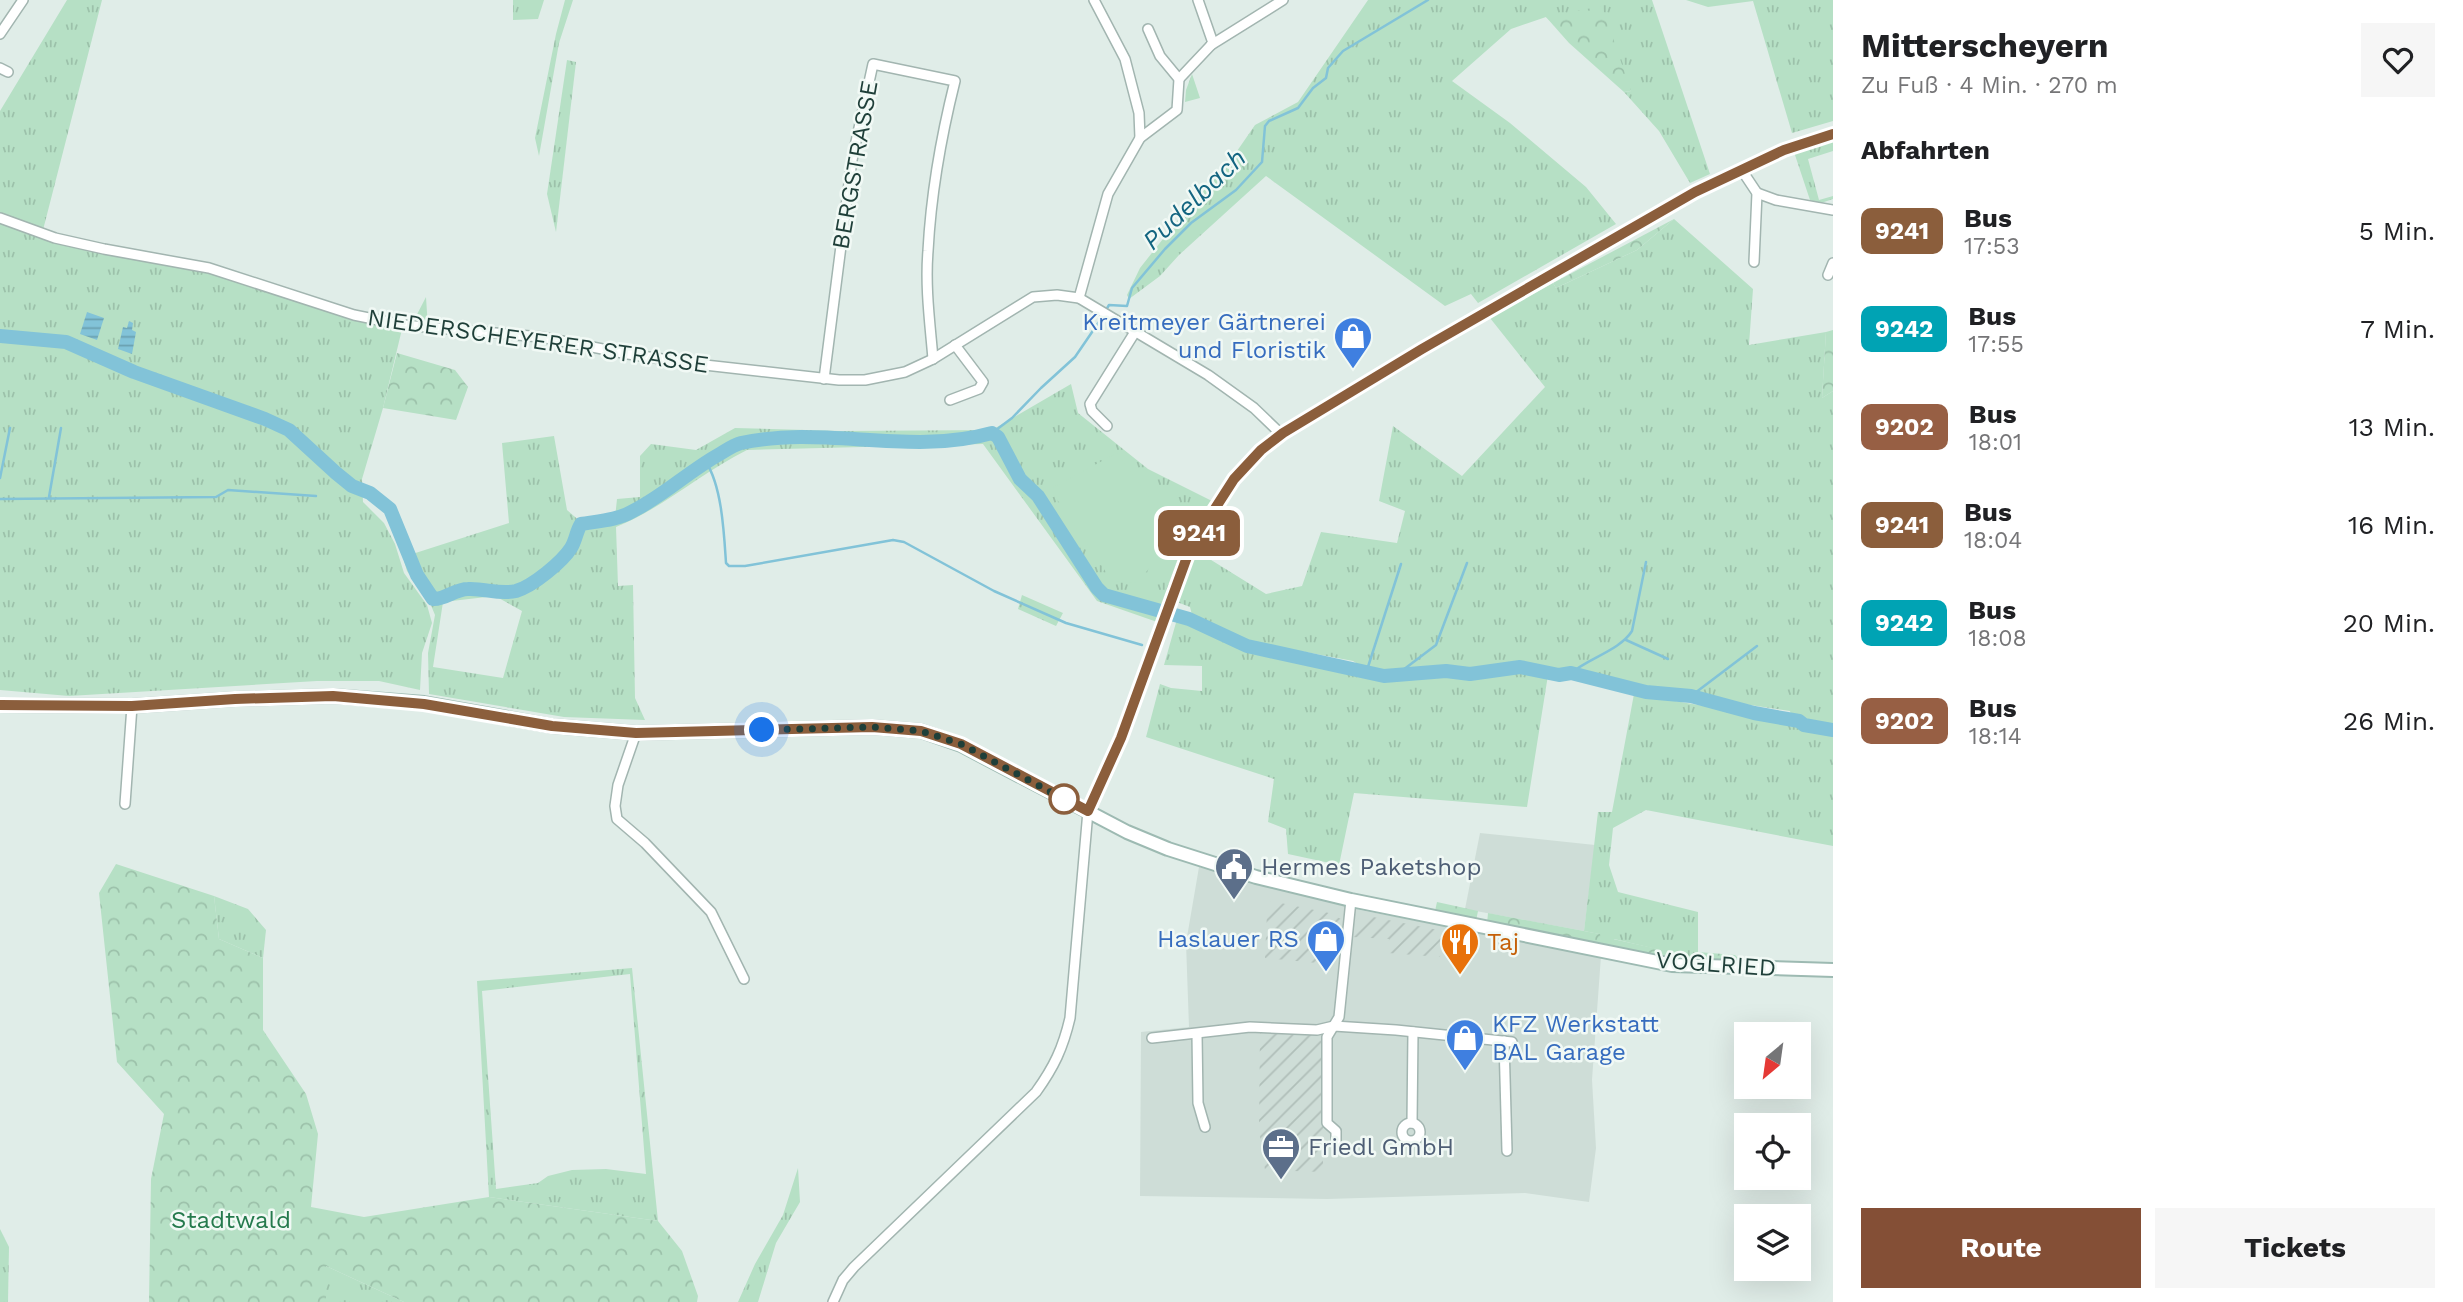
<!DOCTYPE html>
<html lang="de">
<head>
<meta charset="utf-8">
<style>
	:root { --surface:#fff; --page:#f6f6f6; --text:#202124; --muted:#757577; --accent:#844f36 }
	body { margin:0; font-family:"Work Sans",sans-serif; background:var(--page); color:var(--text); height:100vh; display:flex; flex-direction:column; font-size:26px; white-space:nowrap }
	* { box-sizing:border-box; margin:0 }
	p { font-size:23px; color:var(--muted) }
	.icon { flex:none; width:38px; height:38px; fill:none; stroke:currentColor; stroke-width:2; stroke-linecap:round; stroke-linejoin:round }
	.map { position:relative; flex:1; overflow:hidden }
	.panel { display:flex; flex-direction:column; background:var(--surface); width:630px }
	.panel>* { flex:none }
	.badge { padding:0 14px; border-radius:10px; font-size:24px; line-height:46px }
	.needle { width:46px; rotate:209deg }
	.buttons { position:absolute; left:1734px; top:1022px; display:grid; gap:14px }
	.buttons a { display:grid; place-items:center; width:77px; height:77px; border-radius:0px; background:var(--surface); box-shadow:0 7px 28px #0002; font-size:35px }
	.you { position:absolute; width:35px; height:35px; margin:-18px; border:5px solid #fff; border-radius:50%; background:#1a73e8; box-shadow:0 0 0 10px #1a73e833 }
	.map>.badge { position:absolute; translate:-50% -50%; box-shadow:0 0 0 4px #fff }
	h2 { padding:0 28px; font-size:26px; line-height:63px }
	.round { display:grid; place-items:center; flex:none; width:74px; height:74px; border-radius:0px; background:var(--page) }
	.overview { display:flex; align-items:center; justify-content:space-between; height:119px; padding:0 28px }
	h1 { font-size:33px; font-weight:700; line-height:52px }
	.button { display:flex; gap:14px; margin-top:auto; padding:14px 28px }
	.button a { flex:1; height:80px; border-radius:0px; background:var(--accent); color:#fff; font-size:28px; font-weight:700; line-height:80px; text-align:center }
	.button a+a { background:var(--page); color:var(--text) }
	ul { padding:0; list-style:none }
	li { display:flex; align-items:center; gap:21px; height:98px; padding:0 28px }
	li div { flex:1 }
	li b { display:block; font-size:26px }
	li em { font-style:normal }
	li .badge { min-width:77px; font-weight:700; text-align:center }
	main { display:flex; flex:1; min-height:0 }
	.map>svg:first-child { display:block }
	.built { fill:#ceddd7 }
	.industrial { fill:url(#industrial-furrows) }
	.grass { fill:url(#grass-tufts); fill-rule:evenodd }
	.forest { fill:url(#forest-crowns) }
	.pitch { fill:#b6e0c5 }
	.water { fill:url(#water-rules) }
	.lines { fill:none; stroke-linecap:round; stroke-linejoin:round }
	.stream { stroke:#82c3d8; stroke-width:2.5 }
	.river { stroke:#82c3d8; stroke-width:14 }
	.minor-casing { stroke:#a2b5b0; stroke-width:12 }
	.tertiary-casing { stroke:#a2b5b0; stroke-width:14 }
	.secondary-casing { stroke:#9dbab2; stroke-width:16 }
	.minor { stroke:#fff; stroke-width:9 }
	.tertiary { stroke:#fff; stroke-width:10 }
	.secondary { stroke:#fff; stroke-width:12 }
	.line-casing { stroke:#fff; stroke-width:16 }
	.line { stroke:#8b5e3c; stroke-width:10 }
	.walk { stroke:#1f3f39; stroke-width:7; stroke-dasharray:0 12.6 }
	.stop-dot { fill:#fff; stroke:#8b5e3c; stroke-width:3.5 }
	.labels { text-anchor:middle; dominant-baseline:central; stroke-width:5; stroke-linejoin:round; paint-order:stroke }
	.street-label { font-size:24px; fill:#1f3f39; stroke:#f1f9f5 }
	.shop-label { font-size:24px; fill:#366cbe; stroke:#f1f9f5; text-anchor:end }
	.service-label { font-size:24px; fill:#4e5e75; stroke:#f1f9f5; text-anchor:start }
	.food-label { font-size:24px; fill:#c56008; stroke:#f1f9f5; text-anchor:start }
	.park-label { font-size:24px; fill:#257a4d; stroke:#f1f9f5 }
	.water-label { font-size:26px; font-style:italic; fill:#136581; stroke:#f1f9f5 }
</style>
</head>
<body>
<main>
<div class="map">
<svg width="1833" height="1302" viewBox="0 0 1833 1302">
	<defs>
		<pattern id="industrial-furrows" width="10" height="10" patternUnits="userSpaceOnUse" patternTransform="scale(1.75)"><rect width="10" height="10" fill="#ceddd7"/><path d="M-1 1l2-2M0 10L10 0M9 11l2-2" fill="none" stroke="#b0bfb9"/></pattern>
		<pattern id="grass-tufts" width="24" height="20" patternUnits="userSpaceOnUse" patternTransform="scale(1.75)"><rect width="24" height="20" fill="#b6e0c5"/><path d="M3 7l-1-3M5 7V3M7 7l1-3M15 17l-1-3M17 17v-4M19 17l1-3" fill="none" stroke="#9cc1aa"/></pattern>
		<pattern id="forest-crowns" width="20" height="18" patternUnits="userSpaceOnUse" patternTransform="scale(1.75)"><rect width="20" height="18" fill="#b6e0c5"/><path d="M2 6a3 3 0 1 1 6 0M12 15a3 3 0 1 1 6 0" fill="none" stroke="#9cc1aa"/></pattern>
		<pattern id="water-rules" width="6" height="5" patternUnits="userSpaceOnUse" patternTransform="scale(1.75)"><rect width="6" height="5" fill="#82c3d8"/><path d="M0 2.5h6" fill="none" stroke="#6aa0b0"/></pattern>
	</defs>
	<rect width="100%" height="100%" fill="#e0ede8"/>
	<!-- built -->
	<g class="built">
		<polygon points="1480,833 1595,845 1584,931 1465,909"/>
		<polygon points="1199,867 1360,910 1601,956 1592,1080 1596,1148 1589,1202 1525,1193 1327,1199 1140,1196 1141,1032 1189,1027 1186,943"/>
	</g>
	<!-- industrial -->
	<g class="industrial">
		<polygon points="1271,901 1329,913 1343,920 1338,965 1265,958 1267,912"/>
		<polygon points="1363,915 1443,931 1440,957 1388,953 1389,939 1352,937 1356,921"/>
		<polygon points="1260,1032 1316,1034 1323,1044 1323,1172 1265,1170 1259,1130"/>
	</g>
	<!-- grass -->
	<g class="grass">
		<polygon points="67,0 102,0 43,230 104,249 209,268 281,291 411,326 426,297 428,328 403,325 383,408 362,479 363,502 384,523 395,544 404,573 427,605 432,623 422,653 420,690 379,681 317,681 69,696 0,690 0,111"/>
		<polygon points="513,0 544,0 538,19 513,20"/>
		<polygon points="565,0 573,0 559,43 539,156 535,138 556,34"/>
		<polygon points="1368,0 1652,0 1710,174 1690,183 1659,131 1624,92 1631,91 1546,17 1511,29 1452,81 1510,123 1586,187 1616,224 1478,303 1471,294 1445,306 1266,176 1179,255 1160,276 1129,299 1127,295 1140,268 1189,206 1226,167 1255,125 1298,102"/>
		<polygon points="1686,0 1833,0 1833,121 1792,133 1753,1 1708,7"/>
		<polygon points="567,60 576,62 556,232 547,194"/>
		<polygon points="1192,74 1200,98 1185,102 1186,90"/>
		<polygon points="1833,141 1833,151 1808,159 1819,200 1833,196 1833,199 1818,204 1810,200 1794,152"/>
		<polygon points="1674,219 1753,289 1749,345 1826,332 1822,398 1833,391 1833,846 1646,810 1613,828 1609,865 1618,892 1698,912 1698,952 1690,957 1614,939 1611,947 1602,946 1599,934 1584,931 1598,812 1612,812 1634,694 1710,707 1794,727 1790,711 1691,696 1571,673 1546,673 1521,667 1470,674 1384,676 1367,670 1353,661 1248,641 1192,615 1190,607 1177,602 1195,550 1266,594 1302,586 1321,532 1397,543 1405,511 1379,501 1393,426 1462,476 1545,387 1490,318 1553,283 1556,288 1637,250"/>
		<path d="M1071,384l7,29 70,56 64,32 -19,26 -26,69 -7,27 -63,-22 -114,-157 -236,6c-46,23 -84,58 -131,77l2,59 15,-1 2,113 10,22 -81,-3 -135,-23 -1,-41 7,-38 -5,-12 -23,-32 -4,-14 106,-34 -7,-80 52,-7 13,74 15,13 33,-5 2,-19 23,-2v-41l11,-12 45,6 39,-22 106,3 151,-1zM495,596l27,15 -19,67 -70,-11 10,-65z"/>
		<polygon points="1022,595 1063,613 1056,626 1018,609"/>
		<polygon points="1177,619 1240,648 1370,677 1470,678 1519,671 1548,675 1527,807 1354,793 1339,865 1288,854 1286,829 1268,822 1274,779 1146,737 1160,684 1171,688 1202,691 1202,666 1164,665"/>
		<polygon points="214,896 248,909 266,930 263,958 219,939"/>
		<path d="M632,968l26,253 -169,-24 -12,-216zM630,974l16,200 -40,-5 -34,1 -24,6 -10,7 -42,6 -14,-198z"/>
		<polygon points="798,1168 800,1202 776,1243 758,1302 738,1302 755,1264 783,1215"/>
		<polygon points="0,1229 9,1247 8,1302 0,1302"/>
		<polygon points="326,1266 404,1302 326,1302"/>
	</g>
	<!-- forest -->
	<g class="forest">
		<polygon points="1602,6 1631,91 1624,92 1569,43 1546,17"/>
		<polygon points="1674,219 1637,250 1556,288 1553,283"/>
		<polygon points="1833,330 1833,391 1822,398 1826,332"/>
		<polygon points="397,353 455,370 468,387 456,420 383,408"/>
		<polygon points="116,864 214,896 219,939 263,958 263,1030 306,1094 318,1134 311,1207 364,1217 489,1197 658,1221 682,1251 698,1296 697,1302 404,1302 326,1266 326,1302 149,1302 151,1179 164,1114 117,1062 99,893"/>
		<polygon points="1437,902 1478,911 1476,921 1435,911"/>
		<polygon points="1488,913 1600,934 1602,946 1487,924"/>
		<polygon points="1613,939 1690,956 1698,952 1735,955 1739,959 1738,965 1689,962 1611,947"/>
	</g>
	<!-- pitch -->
	<polygon class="pitch" points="1117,453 1178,537 1136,583 1112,581 1050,489"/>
	<!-- water -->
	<g class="water">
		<polygon points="87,312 104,318 97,340 80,334"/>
		<polygon points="129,321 133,323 132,330 136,332 132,354 118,349 123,327 127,328"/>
	</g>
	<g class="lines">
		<!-- stream -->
		<g class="stream">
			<polyline points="1106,310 1109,305 1127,306 1132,288 1165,249 1191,223 1236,190 1262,162 1265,126 1269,121 1298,108 1313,88 1326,78 1328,68 1343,51 1428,0"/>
			<polyline points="992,433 1012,418 1041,388 1075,357 1103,316"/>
			<path d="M706,462c16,25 18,71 20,101l3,3h16l148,-26 11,2 90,49 72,32 76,22"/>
			<polyline points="0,478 10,428"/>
			<polyline points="49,497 61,428"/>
			<polyline points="0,499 216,497 228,490 316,496"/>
			<polyline points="1626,640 1668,659"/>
			<polyline points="1367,670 1401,564"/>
			<polyline points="1399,673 1436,645 1467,563"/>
			<path d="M1571,673c18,-15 49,-23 61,-42l14,-69"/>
			<polyline points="1691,696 1757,646"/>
		</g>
		<!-- river -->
		<path class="river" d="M0,336l66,6 68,30 131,47 24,11 47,43 16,13 18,7 20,16 27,66 16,24c12,1 22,-10 35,-10 16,-1 32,6 48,2 17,-5 46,-29 55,-43 5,-8 5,-16 10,-24 18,-3 37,-4 52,-13 30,-15 55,-39 85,-56 7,-4 15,-10 23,-12 82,-18 169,13 251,-10l6,4 22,42 18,17 59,92 7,7 85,24 58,27 137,30 62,-5 24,3 50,-7 39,8 12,-2 75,19 45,4 63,17 45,8 5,4 29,5"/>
		<defs>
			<g id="minor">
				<polyline points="1094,0 1125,59 1139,113 1140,138"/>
				<polyline points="0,34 23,0"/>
				<polyline points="1211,45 1283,0"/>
				<polyline points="0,68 8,72"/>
				<polyline points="1179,79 1213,43 1198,0"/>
				<polyline points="1741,169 1757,193 1754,262"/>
				<polyline points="1757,193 1776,200 1833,210"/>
				<polyline points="0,218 55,238 104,249 209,268 354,315 403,325 541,337 628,354 696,364 839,380 865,380 905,372 933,359 1033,297 1057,295 1079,298 1208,375 1254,408 1281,434"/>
				<polyline points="1828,275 1833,263"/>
				<polyline points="1079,298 1108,194 1140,138 1177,110 1179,79 1160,56 1148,29"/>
				<path d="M824,379l28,-219 21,-96 82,17c-14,56 -24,113 -27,170 -3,36 2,72 5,108"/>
				<polyline points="950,400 979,389 983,382 955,345"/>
				<polyline points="1107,426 1092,411 1090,404 1135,332"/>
				<polyline points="636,733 618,785 615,806 617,819 645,843 711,912 744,979"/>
				<polyline points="125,804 132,706"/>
				<polyline points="1197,1034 1198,1103 1205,1127"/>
				<polyline points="1152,1038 1250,1027 1317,1030 1334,1026 1396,1030 1512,1042"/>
				<polyline points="1504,1041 1507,1151"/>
				<circle cx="1411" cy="1132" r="9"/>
				<polyline points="1412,1123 1413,1032"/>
				<polyline points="1336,1142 1336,1131 1327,1123 1327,1037 1339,1017 1351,900"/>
				<path d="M833,1302l10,-22 11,-13 182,-175c18,-25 27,-44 34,-74l18,-207"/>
			</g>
			<polyline id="tertiary" points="1088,811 1121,738 1190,546 1234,479 1261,450 1283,433 1422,349 1695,192 1784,150 1833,134"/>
			<polyline id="secondary" points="0,705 132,706 235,699 333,696 424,703 552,726 636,733 872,727 921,731 961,745 1127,832 1168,849 1256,877 1351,900 1672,965 1833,970"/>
		</defs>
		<!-- minor casing -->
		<use href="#minor" class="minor-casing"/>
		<!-- tertiary casing -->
		<use href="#tertiary" class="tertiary-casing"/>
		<!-- secondary casing -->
		<use href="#secondary" class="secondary-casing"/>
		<!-- minor -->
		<use href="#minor" class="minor"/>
		<!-- tertiary -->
		<use href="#tertiary" class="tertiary"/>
		<!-- secondary -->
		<use href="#secondary" class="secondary"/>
	</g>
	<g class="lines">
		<defs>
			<polyline id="line" points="0,705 132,706 235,699 333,696 424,704 552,726 636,733 872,727 921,731 961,744 1088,811 1121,738 1191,546 1234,479 1261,450 1283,433 1422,349 1695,192 1784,150 1833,134"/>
		</defs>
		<!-- line casing -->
		<use href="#line" class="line-casing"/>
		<!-- line -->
		<use href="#line" class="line"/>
		<!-- walk -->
		<polyline class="walk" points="762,730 872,727 921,731 961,744 1064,799"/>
	</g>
	<!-- icons -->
	<defs>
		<symbol id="shop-pin" viewBox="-11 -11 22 30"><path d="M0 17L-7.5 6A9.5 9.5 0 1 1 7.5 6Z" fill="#3f7fe0" stroke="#f1f9f5"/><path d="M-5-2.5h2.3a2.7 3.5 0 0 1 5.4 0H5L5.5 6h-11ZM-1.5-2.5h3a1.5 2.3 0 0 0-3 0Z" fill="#fff"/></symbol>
		<symbol id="civic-pin" viewBox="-11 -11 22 30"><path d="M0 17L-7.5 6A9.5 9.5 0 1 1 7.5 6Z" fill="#5c6f8a" stroke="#f1f9f5"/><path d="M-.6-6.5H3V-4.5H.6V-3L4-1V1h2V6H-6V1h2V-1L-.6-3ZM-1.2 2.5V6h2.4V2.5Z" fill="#fff"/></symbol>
		<symbol id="restaurant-pin" viewBox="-11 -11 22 30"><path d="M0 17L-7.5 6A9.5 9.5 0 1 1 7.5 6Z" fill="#e8710a" stroke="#f1f9f5"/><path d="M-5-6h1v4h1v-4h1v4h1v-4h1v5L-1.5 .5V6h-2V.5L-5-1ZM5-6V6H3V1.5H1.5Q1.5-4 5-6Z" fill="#fff"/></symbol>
		<symbol id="office-pin" viewBox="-11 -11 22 30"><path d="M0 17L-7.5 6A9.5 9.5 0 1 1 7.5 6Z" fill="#5c6f8a" stroke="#f1f9f5"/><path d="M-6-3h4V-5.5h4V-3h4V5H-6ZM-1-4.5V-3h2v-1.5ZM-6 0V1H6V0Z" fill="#fff"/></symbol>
	</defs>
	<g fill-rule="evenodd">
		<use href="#shop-pin" x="1331" y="314" width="44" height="60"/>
		<use href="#civic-pin" x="1212" y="845" width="44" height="60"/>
		<use href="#shop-pin" x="1304" y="917" width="44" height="60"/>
		<use href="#restaurant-pin" x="1438" y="920" width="44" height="60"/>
		<use href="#shop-pin" x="1443" y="1016" width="44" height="60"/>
		<use href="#office-pin" x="1259" y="1125" width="44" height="60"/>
	</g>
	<!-- markers -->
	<circle class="stop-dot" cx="1064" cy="799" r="14"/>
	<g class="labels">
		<!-- street labels -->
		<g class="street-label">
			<text transform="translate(855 165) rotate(-80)">BERGSTRASSE</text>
			<text transform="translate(538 341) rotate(8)">NIEDERSCHEYERER STRASSE</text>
			<text transform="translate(1716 964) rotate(4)">VOGLRIED</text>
		</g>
		<!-- shop labels -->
		<g class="shop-label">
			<text x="1326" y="322">Kreitmeyer Gärtnerei<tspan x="1326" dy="28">und Floristik</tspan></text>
			<text x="1299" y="939">Haslauer RS</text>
			<text x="1492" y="1024" text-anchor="start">KFZ Werkstatt<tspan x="1492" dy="28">BAL Garage</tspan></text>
		</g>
		<!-- service labels -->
		<g class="service-label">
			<text x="1261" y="867">Hermes Paketshop</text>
			<text x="1308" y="1147">Friedl GmbH</text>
		</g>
		<!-- food labels -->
		<g class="food-label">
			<text x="1487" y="942">Taj</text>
		</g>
		<!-- park labels -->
		<g class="park-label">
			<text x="231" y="1220">Stadtwald</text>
		</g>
		<!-- water labels -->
		<g class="water-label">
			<text transform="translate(1194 199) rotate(-44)">Pudelbach</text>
		</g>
	</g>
</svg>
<div class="buttons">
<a><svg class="needle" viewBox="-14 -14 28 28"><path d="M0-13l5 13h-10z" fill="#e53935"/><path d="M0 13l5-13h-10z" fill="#757577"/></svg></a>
<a><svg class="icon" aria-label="locate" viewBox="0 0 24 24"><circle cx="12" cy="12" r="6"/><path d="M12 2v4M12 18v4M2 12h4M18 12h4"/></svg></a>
<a><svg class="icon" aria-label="layers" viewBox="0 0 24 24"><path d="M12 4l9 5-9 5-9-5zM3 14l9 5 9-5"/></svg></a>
</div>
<div class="you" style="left:762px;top:730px"></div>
<b class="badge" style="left:1199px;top:533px;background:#8b5e3c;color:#fff">9241</b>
</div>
<section class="panel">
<div class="overview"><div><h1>Mitterscheyern</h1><p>Zu Fuß · 4 Min. · 270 m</p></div><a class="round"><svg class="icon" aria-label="heart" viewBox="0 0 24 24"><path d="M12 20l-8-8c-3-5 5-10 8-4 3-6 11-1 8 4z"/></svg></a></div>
<h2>Abfahrten</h2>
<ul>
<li><span class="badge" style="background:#8b5e3c;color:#fff">9241</span><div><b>Bus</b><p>17:53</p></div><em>5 Min.</em></li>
<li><span class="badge" style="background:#00a3b4;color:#fff">9242</span><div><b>Bus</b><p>17:55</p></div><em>7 Min.</em></li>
<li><span class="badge" style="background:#975f44;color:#fff">9202</span><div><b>Bus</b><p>18:01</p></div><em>13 Min.</em></li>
<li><span class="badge" style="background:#8b5e3c;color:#fff">9241</span><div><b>Bus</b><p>18:04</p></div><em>16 Min.</em></li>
<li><span class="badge" style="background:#00a3b4;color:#fff">9242</span><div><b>Bus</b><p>18:08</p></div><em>20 Min.</em></li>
<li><span class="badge" style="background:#975f44;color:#fff">9202</span><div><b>Bus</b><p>18:14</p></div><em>26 Min.</em></li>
</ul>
<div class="button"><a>Route</a><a>Tickets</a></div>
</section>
</main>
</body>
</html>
